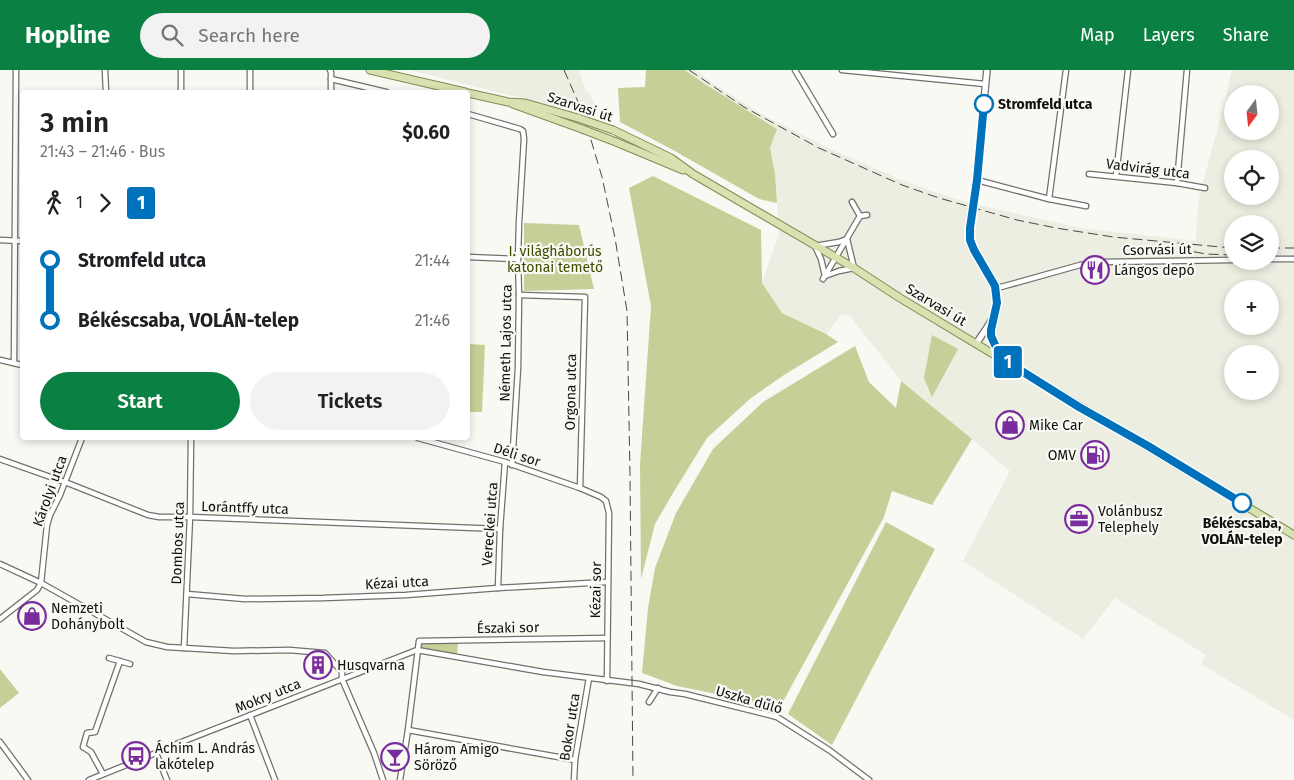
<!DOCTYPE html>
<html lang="en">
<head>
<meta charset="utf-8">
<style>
	:root { --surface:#fff; --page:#f2f2f2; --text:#202124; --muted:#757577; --accent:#0b8043 }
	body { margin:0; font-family:"Fira Sans",sans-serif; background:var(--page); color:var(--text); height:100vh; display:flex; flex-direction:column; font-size:19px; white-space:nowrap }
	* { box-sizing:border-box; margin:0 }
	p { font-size:16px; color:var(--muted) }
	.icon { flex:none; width:28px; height:28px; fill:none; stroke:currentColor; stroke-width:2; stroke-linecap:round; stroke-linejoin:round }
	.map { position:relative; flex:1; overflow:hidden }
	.sheet { position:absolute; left:20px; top:20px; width:450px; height:350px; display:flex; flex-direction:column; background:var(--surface); border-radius:5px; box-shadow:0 2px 8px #0003 }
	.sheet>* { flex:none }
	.badge { padding:0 10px; border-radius:4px; font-size:18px; line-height:32px }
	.needle { width:32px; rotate:195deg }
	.buttons { position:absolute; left:1224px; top:15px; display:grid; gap:10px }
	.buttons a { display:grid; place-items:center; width:55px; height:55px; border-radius:50%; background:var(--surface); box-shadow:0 2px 8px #0003; font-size:25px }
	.map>.badge { position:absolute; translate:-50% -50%; box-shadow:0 0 0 2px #fff }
	.legs { display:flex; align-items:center; gap:8px; height:55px; padding:0 20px; font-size:16px }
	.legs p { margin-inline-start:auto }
	.head { display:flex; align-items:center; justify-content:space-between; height:85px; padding:0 20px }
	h1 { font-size:28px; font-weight:600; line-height:38px }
	.cta { display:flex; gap:10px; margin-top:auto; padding:10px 20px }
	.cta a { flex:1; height:58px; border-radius:30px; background:var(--accent); color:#fff; font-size:20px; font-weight:600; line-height:58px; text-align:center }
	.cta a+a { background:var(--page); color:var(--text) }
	ul { padding:0 20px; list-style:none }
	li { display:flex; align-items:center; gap:18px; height:60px; font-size:19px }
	li i { display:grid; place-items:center; width:8px; height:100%; margin:0 6px; background:currentColor }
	li i::after { content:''; width:12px; height:12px; margin:-6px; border:4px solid; border-radius:50%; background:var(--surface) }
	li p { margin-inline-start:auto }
	li:first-child i { background:linear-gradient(#0000 50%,currentColor 0) }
	li:last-child i { background:linear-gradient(currentColor 50%,#0000 0) }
	header { display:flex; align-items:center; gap:30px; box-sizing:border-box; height:70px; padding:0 25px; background:var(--accent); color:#fff }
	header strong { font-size:24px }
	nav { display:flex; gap:28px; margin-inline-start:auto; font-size:18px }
	.search { width:350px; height:45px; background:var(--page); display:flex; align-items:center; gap:12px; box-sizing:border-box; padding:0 18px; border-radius:28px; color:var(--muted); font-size:19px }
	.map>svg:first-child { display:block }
	.built { fill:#ebeee0; fill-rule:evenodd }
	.green { fill:#c5d099 }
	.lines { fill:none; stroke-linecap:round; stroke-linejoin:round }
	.street-casing { stroke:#70716c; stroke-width:7 }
	.secondary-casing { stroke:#70716c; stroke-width:8 }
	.primary-casing { stroke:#818b55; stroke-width:9 }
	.street { stroke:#fff; stroke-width:4.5 }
	.secondary { stroke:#fff; stroke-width:5.5 }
	.primary { stroke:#d8e1b0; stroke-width:7 }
	.rail { stroke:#474845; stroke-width:1; stroke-dasharray:10 5; stroke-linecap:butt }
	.primary-bridge-casing { stroke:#818b55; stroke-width:9; stroke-linecap:butt }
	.primary-bridge { stroke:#d8e1b0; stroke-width:7 }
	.line-1-casing { stroke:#fff; stroke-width:11 }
	.line-1 { stroke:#0072bc; stroke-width:8 }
	.stop-1-dot { fill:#fff; stroke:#0072bc; stroke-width:2.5 }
	.labels { text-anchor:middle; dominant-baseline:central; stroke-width:4.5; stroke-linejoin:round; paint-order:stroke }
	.stop-label { font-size:14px; font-weight:bold; fill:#10110f; stroke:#f8f9f3; text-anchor:start }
	.street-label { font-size:14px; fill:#10110f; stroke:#f8f9f3 }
	.park-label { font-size:14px; fill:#414a00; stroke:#f8f9f3 }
	.poi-label { font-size:14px; fill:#10110f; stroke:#f8f9f3; text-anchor:start }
</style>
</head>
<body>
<header>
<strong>Hopline</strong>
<div class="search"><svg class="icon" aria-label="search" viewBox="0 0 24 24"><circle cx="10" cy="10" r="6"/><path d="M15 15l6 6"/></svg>Search here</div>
<nav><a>Map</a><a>Layers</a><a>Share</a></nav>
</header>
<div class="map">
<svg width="1294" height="710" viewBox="0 0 1294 710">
	<rect width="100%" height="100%" fill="#f8f9f3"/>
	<!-- built -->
	<g class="built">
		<polygon points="409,0 578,0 587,22 590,23 598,44 581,43"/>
		<path d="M685,0h11l19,15 52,32 59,30 73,32 39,14 31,10 112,25 115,13 1,-25 3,-23 23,-84 9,-39h62v650l-93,-56 5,-9 -91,-57 -32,41 -120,-78 47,-90 -109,-90 -51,-65 -8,-2 -17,22 -43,-23 -20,-30 17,-49 -4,-60 -6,-26 -32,-43zM1232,24h38v37h-38zM1232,89h38v37h-38zM1232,154h38v37h-38zM1232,219h38v37h-38zM1232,284h38v37h-38z"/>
	</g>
	<!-- green -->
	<g class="green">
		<polygon points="646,0 685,0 705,14 777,59 770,78 775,104 777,133 759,129 673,80 620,52 618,18 645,17"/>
		<polygon points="653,106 761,160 762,213 782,243 826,264 838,272 784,305 751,328 707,368 673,423 655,454 641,509 640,394 651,236 629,118"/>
		<polygon points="524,153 579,155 594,219 524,221"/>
		<polygon points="932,265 958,279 932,327 924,308"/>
		<polygon points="468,274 485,275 482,342 468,342"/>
		<polygon points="855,276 869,312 896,338 901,311 972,369 932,435 892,421 884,447 780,637 677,616 642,603 648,538 655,498 676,443 713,379 763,332"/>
		<polygon points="886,452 935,479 832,675 788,644"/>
		<polygon points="458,572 457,584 419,578 420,576 424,573"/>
		<polygon points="0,599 19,623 0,638"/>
	</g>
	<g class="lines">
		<defs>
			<g id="street">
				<polyline points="105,0 106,22"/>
				<polyline points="330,0 331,2 331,22"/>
				<polyline points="795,0 833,64"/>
				<polyline points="842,0 985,14"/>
				<polyline points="331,9 386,22"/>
				<polyline points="181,22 181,0"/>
				<polyline points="250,22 250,0"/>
				<polyline points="468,44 520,59 523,61 524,69 519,152 518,189 519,225 518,298 512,395"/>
				<polyline points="1089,104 1177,113 1205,118"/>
				<polyline points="1116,106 1128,0"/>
				<polyline points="977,110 1049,129 1086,136"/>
				<polyline points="1177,113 1187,0"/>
				<polyline points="1049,129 1066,0"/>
				<polyline points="852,132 860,146"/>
				<polygon points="847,169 854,198 839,201 825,206 821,189 815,176 839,172"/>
				<polyline points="0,170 22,171"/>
				<polyline points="468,187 518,189"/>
				<polyline points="1270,189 1294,189"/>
				<polyline points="823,209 860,146 867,145"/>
				<polyline points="995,216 1001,217 1080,195 1103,192 1232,190"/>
				<polyline points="519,225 585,227 580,418"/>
				<polyline points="0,290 22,295"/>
				<polyline points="14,293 16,0"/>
				<polyline points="418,368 505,392 580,418 601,427 606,431 609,443 607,611"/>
				<polyline points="0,389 70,414 148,445 159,447 190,447 500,459"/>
				<polyline points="0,494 41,513 146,572 167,577 234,581 289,580 325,583 342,602 342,609 374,683 383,710"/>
				<polyline points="498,518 500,459 505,392"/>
				<polyline points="187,524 245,529 323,528 406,525 498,518 607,512"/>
				<polyline points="0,549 37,520 41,513 47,455 50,445 60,425 82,368"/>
				<polyline points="184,578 190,447 191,368"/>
				<polyline points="109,588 130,594"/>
				<polyline points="649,632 658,618"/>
				<polyline points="250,645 275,710"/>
				<polyline points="408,660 575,690"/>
				<polyline points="0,672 28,710"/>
				<polyline points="156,683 167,710"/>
				<polyline points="103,704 91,682 83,677 87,663 95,662 120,591"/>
				<polyline points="89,710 156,683 179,673 417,580 543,602 639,614 670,622 685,624 777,647 829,680 869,710"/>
				<polyline points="400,710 408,660 419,571 607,568"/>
				<polyline points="574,710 575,690 589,608"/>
			</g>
			<g id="secondary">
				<polyline points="992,251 991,266 1001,288"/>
				<path d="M976,274c8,-13 19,-25 21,-40 2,-27 -24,-43 -27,-67 -2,-19 4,-38 7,-57 4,-36 6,-73 10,-110"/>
			</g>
			<g id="primary">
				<polyline points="370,0 465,22"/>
				<polyline points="468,23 508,32 525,33 578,48"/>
				<polyline points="513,34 582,59"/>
				<polyline points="613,60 671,88 693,104 854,198 900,228 1294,465"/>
				<polyline points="616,72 683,100"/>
			</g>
		</defs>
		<!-- street casing -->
		<use href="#street" class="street-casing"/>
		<!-- secondary casing -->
		<use href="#secondary" class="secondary-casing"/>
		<!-- primary casing -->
		<use href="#primary" class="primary-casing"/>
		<!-- street -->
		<use href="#street" class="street"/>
		<!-- secondary -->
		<use href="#secondary" class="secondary"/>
		<!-- primary -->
		<use href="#primary" class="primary"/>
		<!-- rail -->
		<g class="rail">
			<polyline points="564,0 583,43 602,107 615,168 627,241 630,405 633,710"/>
			<polyline points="689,0 744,37 819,78 902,115 939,128 1017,150 1056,158 1113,167 1232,178"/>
			<polyline points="1270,178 1294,178"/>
			<polyline points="1179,179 1206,184 1232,185"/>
		</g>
		<defs>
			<g id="primary-bridge">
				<polyline points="578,48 613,60"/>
				<polyline points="582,59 616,72"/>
			</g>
		</defs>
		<!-- primary-bridge casing -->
		<use href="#primary-bridge" class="primary-bridge-casing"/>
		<!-- primary-bridge -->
		<use href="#primary-bridge" class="primary-bridge"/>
	</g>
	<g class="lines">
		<defs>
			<polyline id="line-1" points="984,34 977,110 970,158 970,170 974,180 995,216 997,233 991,260 991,266 1001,288 1079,337 1148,376 1242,433"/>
		</defs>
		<!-- line-1 casing -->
		<use href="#line-1" class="line-1-casing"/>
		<!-- line-1 -->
		<use href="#line-1" class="line-1"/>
	</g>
	<!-- icons -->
	<defs>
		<symbol id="restaurant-ring" viewBox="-11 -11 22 22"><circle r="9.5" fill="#f8f9f3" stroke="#792c9e" stroke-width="1.5"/><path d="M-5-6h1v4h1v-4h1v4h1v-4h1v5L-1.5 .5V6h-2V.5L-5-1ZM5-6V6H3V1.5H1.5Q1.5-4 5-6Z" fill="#792c9e"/></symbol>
		<symbol id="shop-ring" viewBox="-11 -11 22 22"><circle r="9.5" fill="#f8f9f3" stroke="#792c9e" stroke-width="1.5"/><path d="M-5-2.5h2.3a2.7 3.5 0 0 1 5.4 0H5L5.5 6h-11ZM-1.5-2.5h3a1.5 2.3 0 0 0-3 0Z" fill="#792c9e"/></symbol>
		<symbol id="fuel-ring" viewBox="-11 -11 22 22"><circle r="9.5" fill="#f8f9f3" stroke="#792c9e" stroke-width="1.5"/><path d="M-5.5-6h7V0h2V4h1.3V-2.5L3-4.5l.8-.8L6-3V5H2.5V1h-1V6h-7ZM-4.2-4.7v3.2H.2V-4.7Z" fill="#792c9e"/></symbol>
		<symbol id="office-ring" viewBox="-11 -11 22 22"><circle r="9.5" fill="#f8f9f3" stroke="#792c9e" stroke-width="1.5"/><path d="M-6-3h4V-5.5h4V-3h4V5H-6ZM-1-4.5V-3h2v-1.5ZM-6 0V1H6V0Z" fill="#792c9e"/></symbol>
		<symbol id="building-ring" viewBox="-11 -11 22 22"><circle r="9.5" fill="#f8f9f3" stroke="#792c9e" stroke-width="1.5"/><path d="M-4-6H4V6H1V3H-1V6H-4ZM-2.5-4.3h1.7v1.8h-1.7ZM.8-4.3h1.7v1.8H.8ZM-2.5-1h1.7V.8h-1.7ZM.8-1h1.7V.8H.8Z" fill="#792c9e"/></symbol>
		<symbol id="bus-ring" viewBox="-11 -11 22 22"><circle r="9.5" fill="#f8f9f3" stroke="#792c9e" stroke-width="1.5"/><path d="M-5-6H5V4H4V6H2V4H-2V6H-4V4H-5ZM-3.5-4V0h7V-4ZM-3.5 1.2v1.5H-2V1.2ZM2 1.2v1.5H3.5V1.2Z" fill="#792c9e"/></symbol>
		<symbol id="bar-ring" viewBox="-11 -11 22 22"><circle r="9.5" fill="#f8f9f3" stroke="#792c9e" stroke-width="1.5"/><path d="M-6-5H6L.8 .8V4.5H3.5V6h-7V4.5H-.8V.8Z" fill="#792c9e"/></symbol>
	</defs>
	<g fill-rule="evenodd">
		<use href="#restaurant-ring" x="1079" y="184" width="32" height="32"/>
		<use href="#shop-ring" x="994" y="339" width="32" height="32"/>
		<use href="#fuel-ring" x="1079" y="369" width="32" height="32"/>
		<use href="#office-ring" x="1063" y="433" width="32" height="32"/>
		<use href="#shop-ring" x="16" y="530" width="32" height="32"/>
		<use href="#building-ring" x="302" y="579" width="32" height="32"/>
		<use href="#bus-ring" x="120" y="670" width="32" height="32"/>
		<use href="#bar-ring" x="379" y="671" width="32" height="32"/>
	</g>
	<!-- markers -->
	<g class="stop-1-dot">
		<circle cx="984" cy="34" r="9"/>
		<circle cx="1242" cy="433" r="9"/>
	</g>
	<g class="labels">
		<!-- stop labels -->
		<g class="stop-label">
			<text x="998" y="34">Stromfeld utca</text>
			<text x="1242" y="453" text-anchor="middle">Békéscsaba,<tspan x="1242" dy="16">VOLÁN-telep</tspan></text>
		</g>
		<!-- street labels -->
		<g class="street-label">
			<text transform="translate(580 37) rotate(18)">Szarvasi út</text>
			<text transform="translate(1148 99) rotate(7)">Vadvirág utca</text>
			<text transform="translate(1157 180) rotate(-1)">Csorvási út</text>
			<text transform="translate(936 235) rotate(31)">Szarvasi út</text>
			<text transform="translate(506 273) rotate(-89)">Németh Lajos utca</text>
			<text transform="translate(571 322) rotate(-89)">Orgona utca</text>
			<text transform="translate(517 385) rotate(18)">Déli sor</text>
			<text transform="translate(50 421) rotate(-70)">Károlyi utca</text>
			<text transform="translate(245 438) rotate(2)">Lorántffy utca</text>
			<text transform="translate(490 454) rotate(-86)">Vereckei utca</text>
			<text transform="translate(178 473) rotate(-88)">Dombos utca</text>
			<text transform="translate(397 513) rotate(-3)">Kézai utca</text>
			<text transform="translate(596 520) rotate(-89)">Kézai sor</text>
			<text transform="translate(508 558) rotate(-1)">Északi sor</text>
			<text transform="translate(268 626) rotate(-22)">Mokry utca</text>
			<text transform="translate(749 630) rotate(16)">Uszka dűlő</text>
			<text transform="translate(570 657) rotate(-81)">Bokor utca</text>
		</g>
		<!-- park labels -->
		<g class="park-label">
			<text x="555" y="181">I. világháborús<tspan x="555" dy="16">katonai temető</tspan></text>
		</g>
		<!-- poi labels -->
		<g class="poi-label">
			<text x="1114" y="200">Lángos depó</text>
			<text x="1029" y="355">Mike Car</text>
			<text x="1076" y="385" text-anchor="end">OMV</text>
			<text x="1098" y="441">Volánbusz<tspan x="1098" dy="16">Telephely</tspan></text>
			<text x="51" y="538">Nemzeti<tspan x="51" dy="16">Dohánybolt</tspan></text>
			<text x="337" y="595">Husqvarna</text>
			<text x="155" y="678">Áchim L. András<tspan x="155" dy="16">lakótelep</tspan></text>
			<text x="414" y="679">Három Amigo<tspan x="414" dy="16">Söröző</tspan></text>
		</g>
	</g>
</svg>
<div class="buttons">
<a><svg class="needle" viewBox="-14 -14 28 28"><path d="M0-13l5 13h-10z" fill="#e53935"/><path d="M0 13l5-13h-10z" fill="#757577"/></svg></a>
<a><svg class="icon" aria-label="locate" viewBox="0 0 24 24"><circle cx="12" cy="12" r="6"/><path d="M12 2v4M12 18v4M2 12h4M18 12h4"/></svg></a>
<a><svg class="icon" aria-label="layers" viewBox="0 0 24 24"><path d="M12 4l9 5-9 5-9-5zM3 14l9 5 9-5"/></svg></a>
<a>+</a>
<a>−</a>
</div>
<b class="badge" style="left:1008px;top:292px;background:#0072bc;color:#fff">1</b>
<section class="sheet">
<div class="head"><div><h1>3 min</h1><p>21:43 – 21:46 · Bus</p></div><b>$0.60</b></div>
<div class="legs"><svg class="icon" aria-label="walk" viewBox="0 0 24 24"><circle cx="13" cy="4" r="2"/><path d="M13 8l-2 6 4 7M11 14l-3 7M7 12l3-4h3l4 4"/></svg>1<svg class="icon" aria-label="forward" viewBox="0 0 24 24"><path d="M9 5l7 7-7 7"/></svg><b class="badge" style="background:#0072bc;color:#fff">1</b></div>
<ul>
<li><i style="color:#0072bc"></i><b>Stromfeld utca</b><p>21:44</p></li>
<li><i style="color:#0072bc"></i><b>Békéscsaba, VOLÁN-telep</b><p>21:46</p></li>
</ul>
<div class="cta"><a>Start</a><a>Tickets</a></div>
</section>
</div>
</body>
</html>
